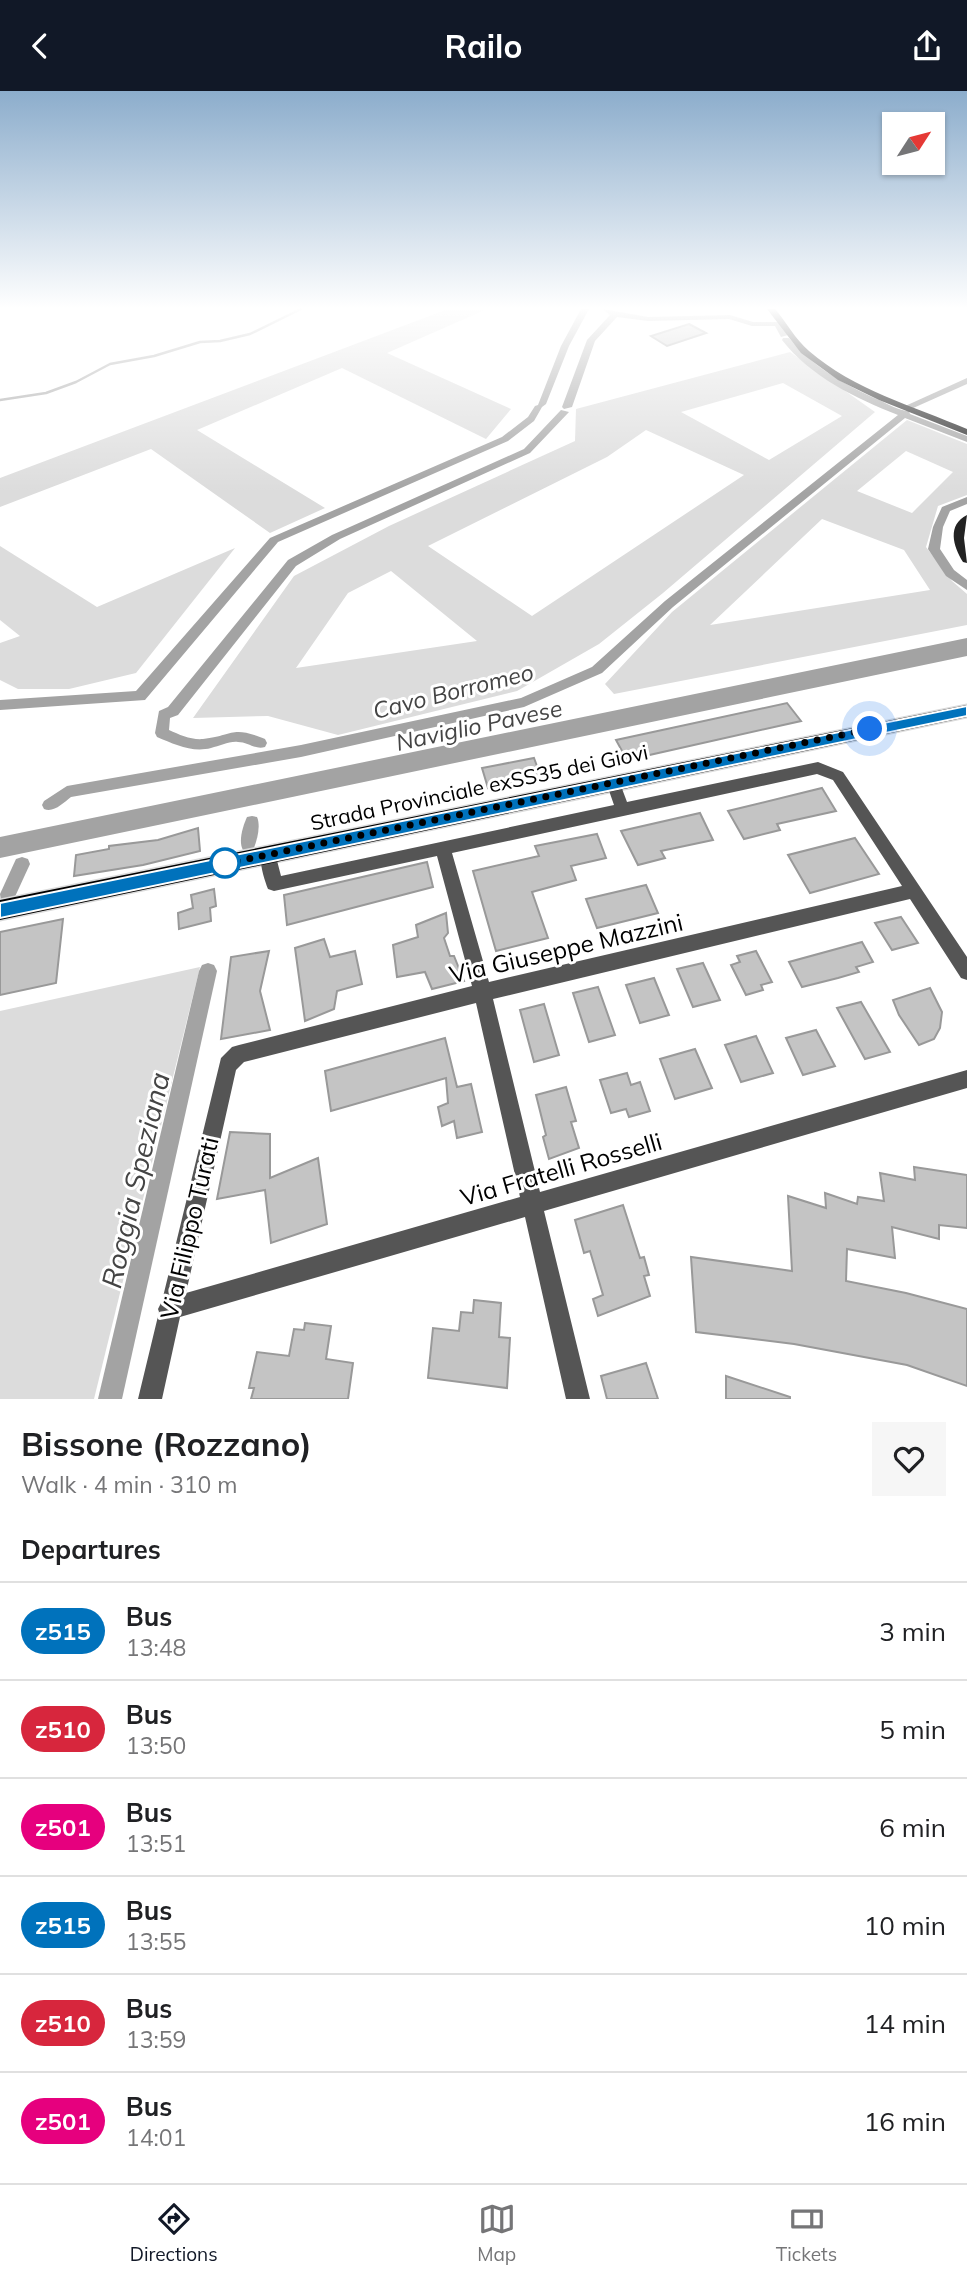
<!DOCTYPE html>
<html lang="en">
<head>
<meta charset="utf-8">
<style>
	:root { --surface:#fff; --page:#f6f6f6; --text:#202124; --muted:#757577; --line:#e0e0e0; --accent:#111827 }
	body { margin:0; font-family:Mulish,sans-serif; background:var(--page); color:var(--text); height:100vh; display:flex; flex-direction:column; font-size:26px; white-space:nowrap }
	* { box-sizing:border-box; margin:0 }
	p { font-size:23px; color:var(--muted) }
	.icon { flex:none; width:38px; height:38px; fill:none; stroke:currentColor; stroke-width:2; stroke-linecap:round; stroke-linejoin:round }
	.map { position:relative; height:1308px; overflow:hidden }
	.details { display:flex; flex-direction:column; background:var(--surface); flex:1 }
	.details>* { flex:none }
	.badge { padding:0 14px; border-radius:23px; font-size:24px; line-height:46px }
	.needle { width:46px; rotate:54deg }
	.tools { position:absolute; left:882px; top:21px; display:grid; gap:14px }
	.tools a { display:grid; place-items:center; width:63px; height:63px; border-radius:0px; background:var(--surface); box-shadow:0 2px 5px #0004; font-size:35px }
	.you { position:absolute; width:35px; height:35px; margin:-18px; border:5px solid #fff; border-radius:50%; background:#1a73e8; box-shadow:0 0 0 10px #1a73e833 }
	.map>.badge { position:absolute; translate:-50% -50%; box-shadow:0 0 0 4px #fff }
	h2 { padding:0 21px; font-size:26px; line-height:63px }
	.round { display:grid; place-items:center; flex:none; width:74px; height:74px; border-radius:0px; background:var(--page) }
	.head { display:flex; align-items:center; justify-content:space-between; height:119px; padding:0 21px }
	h1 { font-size:33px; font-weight:700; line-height:52px }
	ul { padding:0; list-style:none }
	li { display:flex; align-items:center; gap:21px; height:98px; padding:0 21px; border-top:2px solid var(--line) }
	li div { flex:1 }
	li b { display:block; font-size:26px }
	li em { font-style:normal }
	li .badge { min-width:77px; font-weight:700; text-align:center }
	header { display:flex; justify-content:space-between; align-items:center; height:91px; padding:0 21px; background:var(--accent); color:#fff; font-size:32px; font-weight:700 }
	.dock { display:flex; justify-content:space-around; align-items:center; height:98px; border-top:2px solid var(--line); background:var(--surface); font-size:19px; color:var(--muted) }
	.dock a { display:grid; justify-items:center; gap:4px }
	.dock .current { color:var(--accent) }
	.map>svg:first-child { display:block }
	.green { fill:#dcdcdc; fill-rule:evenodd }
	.water { fill:#a3a3a3 }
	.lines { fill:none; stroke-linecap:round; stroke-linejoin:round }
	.stream { stroke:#a3a3a3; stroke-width:2.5 }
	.canal { fill:#a3a3a3; fill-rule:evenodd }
	.building { fill:#c4c4c4; stroke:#999; stroke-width:2 }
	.primary-casing { stroke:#dbdbdb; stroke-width:3 }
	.street { fill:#555; fill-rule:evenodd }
	.secondary { fill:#222; fill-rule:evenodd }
	.primary { fill:#000; fill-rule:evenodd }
	.line { fill:#0072bc; stroke:#fff; stroke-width:2 }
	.walk { stroke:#000; stroke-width:7; stroke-dasharray:0 12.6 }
	.stop-dot { fill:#fff; stroke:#0072bc; stroke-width:3.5 }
	.labels { text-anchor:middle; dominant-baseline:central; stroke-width:6; stroke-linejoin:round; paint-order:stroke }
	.street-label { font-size:21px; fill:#000; stroke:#fff }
	.water-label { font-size:23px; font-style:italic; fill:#444; stroke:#fff }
	.near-street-label { font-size:24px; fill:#000; stroke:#fff }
	.near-water-label { font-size:28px; font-style:italic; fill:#444; stroke:#fff }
</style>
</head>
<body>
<header><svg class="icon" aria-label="back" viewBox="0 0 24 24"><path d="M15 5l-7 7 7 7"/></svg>Railo<svg class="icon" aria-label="share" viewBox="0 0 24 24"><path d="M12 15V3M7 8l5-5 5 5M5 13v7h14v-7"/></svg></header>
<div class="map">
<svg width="967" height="1308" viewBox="0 0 967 1308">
	<rect width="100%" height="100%" fill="#fff"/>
	<!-- green -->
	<g class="green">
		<polygon points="448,218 487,218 387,262 511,318 486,348 342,277 197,339 325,417 270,442 151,358 0,416 0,387"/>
		<path d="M790,261l85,60 -212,181 -64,51 -82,47 -179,44 -70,-19 -75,2 101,-142 95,-50 186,-85 1,-32zM783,292l59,33 -73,44 -88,-48zM646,339l98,45 -212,141 -104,-70 179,-89zM391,480l86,70 -181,27 52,-75z"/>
		<path d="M907,329l60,24v51l-29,11 -12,41 26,34 15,13v31l-353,69 -9,-10 67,-72zM906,360l47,21 -41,41 -55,-22zM822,428l82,31 26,40 -220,35z"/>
		<polygon points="0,455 97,516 235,457 136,582 69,598 18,598 0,589 0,552 20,545 0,529"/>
		<polygon points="200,876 94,1308 0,1308 0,920"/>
	</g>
	<!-- water -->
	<polygon class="water" points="967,547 967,565 0,767 0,746"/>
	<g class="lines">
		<!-- stream -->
		<polyline class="stream" points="0,309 46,302 76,291 110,273 154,265 200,251 220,250 250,243 301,218"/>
		<!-- canal -->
		<g class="canal">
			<polygon points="581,218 589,218 569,255 546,313 542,316 534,330 508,350 278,451 145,609 0,619 0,609 136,600 270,447 502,346 528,326 535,315 538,314 561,255"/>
			<polygon points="603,218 648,226 730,224 753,231 781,231 788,244 781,246 775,235 752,235 729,228 648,230 617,226 595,250 572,316 564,318 562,316 587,249 610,224"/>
			<path d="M783,247h6c24,29 56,47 90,62 9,4 20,11 30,11l1,3 57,22v6l-62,-24 -232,189 -71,66 -78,34 -223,50 -230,40c-8,6 -17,16 -27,12l-2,-4 2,-4 23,-15 234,-41 220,-47 71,-31 73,-66 233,-186c-43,-17 -87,-38 -116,-75z"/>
			<polygon points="967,287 967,293 911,318 903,316"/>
			<path d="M561,319l8,2 -39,41 -190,86 -44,27 -118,149 -8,3 -1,12c11,5 22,10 34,9 30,-3 28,-14 62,0l2,4 -2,4c-10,3 -17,-5 -27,-5 -9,-1 -18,4 -27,6 -19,5 -37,-4 -54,-11l-2,-4 4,-22 9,-4 120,-147 44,-25 192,-86z"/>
			<polygon points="967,406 967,413 950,420 943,436 940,458 954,479 967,489 967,499 946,485 928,458 933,436 942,416"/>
			<path d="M252,725l5,1c4,9 0,24 -4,33l-5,2 -5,-2c-5,-9 0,-24 4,-33z"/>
			<polygon points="22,766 28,768 30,773 13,810 7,812 1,810 0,803 16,768"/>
			<polygon points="208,872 214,874 217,880 122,1308 98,1308 199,880 202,874"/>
		</g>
	</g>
	<!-- building -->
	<g class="building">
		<polygon points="689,233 706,242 667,255 651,245"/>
		<polygon points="787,612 801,630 627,669 616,649"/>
		<polygon points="534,667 541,686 488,697 482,677"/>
		<polygon points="822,697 836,720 777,733 780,739 744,748 728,720"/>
		<polygon points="700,722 713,749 661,760 665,767 638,774 621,740"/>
		<polygon points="198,737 200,760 143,774 74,785 76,764 109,758 109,755 158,749"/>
		<polygon points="597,743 606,767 571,775 576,789 532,801 548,847 496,860 473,780 539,765 535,755"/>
		<polygon points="855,747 879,783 810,802 788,764"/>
		<polygon points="427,771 433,796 287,834 284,804"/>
		<polygon points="646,794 658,822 597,837 586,808"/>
		<polygon points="214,798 216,815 210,817 211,830 179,838 178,822 193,817 191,804"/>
		<polygon points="446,822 448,842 444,847 450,865 454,865 464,890 432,898 425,881 397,886 393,854 418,846 416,834"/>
		<polygon points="901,826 918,852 892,859 875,832"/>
		<polygon points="63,828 56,892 0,904 0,841"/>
		<polygon points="324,848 330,866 355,860 362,893 337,900 334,918 305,930 295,857"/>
		<polygon points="862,851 873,871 856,876 859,881 838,887 802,896 789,871"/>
		<polygon points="269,860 260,900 270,939 221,948 231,866"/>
		<polygon points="756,860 772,891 761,894 763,899 746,904 731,874 740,871 737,865"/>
		<polygon points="703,872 720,909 693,916 677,878"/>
		<polygon points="654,887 669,924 640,932 626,894"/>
		<polygon points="598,896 615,944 589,951 573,902"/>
		<polygon points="930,897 942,921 940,937 934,948 919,954 899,924 893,909"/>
		<polygon points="861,911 890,961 865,968 837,917"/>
		<polygon points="544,913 559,964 534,971 520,919"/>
		<polygon points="816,939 835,975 803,984 786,947"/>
		<polygon points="756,945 773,982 741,991 725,954"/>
		<polygon points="445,947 457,996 471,993 482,1041 457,1047 454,1030 442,1035 438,1016 448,1012 446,987 331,1020 325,980"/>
		<polygon points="695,958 712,997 675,1008 660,968"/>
		<polygon points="627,982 631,994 640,991 650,1020 629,1026 626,1018 611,1022 600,989"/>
		<polygon points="566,996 576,1030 571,1031 579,1057 549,1068 543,1046 546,1044 536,1004"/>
		<polygon points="230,1041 270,1043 270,1087 318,1067 327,1133 271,1152 265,1099 217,1108"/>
		<polygon points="914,1076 967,1084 967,1137 939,1134 939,1148 892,1136 895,1167 847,1158 846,1190 906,1202 967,1218 967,1295 907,1274 794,1253 696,1241 691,1166 792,1180 788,1105 826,1117 825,1102 857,1113 858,1106 884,1110 880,1082 915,1089"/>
		<polygon points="623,1114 640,1167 644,1166 649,1184 644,1185 650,1205 598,1225 593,1208 603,1204 590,1160 584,1162 575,1129"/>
		<polygon points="474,1209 501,1212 499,1246 510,1247 507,1297 428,1287 433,1237 459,1240 461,1221 473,1222"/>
		<polygon points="305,1232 331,1235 326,1268 353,1272 348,1308 251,1308 254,1297 249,1297 257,1261 289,1265 294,1238 304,1239"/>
		<polygon points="646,1272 658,1308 607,1308 601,1285"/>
		<polygon points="726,1285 790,1306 790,1308 726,1308"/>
	</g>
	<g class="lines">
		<defs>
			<polygon id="primary" points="967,614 967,626 0,829 0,809"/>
		</defs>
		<!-- primary casing -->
		<use href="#primary" class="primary-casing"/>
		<!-- street -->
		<path class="street" d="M818,671l25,10 124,185v23l-6,-2 -51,-79 -417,100 47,193 427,-122v18l-423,123 46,188h-24l-41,-182 -345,100 -18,82h-24l21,-87 -1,-3 4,-8 59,-243 11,-11 7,-2 233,-59 -35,-130 -163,35 -6,-2c-4,-10 -10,-29 -6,-40l6,-2 6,2 7,27 333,-71 -8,-23 2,-4h10l9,24zM817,683l16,6 69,106 -413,96 -37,-129zM476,912l44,194 -334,96 50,-223 8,-8z"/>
		<!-- secondary -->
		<g class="secondary">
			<path d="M767,218h8c12,14 20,30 34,42 45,39 104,55 158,78v6l-88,-35 -41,-20 -37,-27z"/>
			<path d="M967,424l-3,23 3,25 -4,-1c-10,-16 -16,-37 4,-47z"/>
		</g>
		<!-- primary -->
		<use href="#primary" class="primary"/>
	</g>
	<!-- sky -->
	<linearGradient id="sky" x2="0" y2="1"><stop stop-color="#8cadcc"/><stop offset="0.54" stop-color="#fff"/><stop offset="1" stop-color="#fff" stop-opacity="0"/></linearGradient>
	<rect width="967" height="402" fill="url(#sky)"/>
	<!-- line -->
	<polygon class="line" points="967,615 967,625 0,827 0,812"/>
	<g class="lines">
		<!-- walk -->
		<polyline class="walk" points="225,772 219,774 870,638"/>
	</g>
	<!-- markers -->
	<circle class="stop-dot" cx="225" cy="772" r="14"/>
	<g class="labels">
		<!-- street labels -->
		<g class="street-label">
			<text transform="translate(479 696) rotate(-12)">Strada Provinciale exSS35 dei Giovi</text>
		</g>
		<!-- water labels -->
		<g class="water-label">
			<text transform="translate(453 600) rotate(-14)">Cavo Borromeo</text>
			<text transform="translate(479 634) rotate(-12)">Naviglio Pavese</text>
		</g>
		<!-- near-street labels -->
		<g class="near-street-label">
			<text transform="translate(566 857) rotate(-13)">Via Giuseppe Mazzini</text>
			<text transform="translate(561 1078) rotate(-16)">Via Fratelli Rosselli</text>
			<text transform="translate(189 1137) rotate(-77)">Via Filippo Turati</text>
		</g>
		<!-- near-water labels -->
		<g class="near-water-label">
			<text transform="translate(135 1089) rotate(-77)">Roggia Speziana</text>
		</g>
	</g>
</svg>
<div class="tools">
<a><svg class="needle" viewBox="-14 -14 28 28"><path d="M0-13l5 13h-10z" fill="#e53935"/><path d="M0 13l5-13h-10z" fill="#757577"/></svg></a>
</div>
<div class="you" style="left:870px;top:638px"></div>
</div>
<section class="details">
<div class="head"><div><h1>Bissone (Rozzano)</h1><p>Walk · 4 min · 310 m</p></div><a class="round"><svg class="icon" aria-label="heart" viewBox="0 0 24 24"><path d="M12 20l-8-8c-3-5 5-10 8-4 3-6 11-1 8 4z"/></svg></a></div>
<h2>Departures</h2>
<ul>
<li><span class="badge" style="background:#0072bc;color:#fff">z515</span><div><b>Bus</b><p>13:48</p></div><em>3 min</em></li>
<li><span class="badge" style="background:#d7263d;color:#fff">z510</span><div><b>Bus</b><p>13:50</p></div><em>5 min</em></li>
<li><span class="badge" style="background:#e6007e;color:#fff">z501</span><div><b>Bus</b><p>13:51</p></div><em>6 min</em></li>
<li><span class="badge" style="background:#0072bc;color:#fff">z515</span><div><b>Bus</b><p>13:55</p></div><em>10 min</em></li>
<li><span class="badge" style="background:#d7263d;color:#fff">z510</span><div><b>Bus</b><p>13:59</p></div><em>14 min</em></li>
<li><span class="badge" style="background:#e6007e;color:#fff">z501</span><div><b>Bus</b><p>14:01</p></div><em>16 min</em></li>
</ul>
</section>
<nav class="dock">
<a class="current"><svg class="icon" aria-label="directions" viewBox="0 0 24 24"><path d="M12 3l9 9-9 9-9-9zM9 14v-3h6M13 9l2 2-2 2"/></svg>Directions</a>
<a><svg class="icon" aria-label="map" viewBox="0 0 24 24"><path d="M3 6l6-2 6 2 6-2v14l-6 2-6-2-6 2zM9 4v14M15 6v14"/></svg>Map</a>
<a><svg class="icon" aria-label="tickets" viewBox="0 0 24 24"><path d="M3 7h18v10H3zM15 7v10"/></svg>Tickets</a>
</nav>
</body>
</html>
